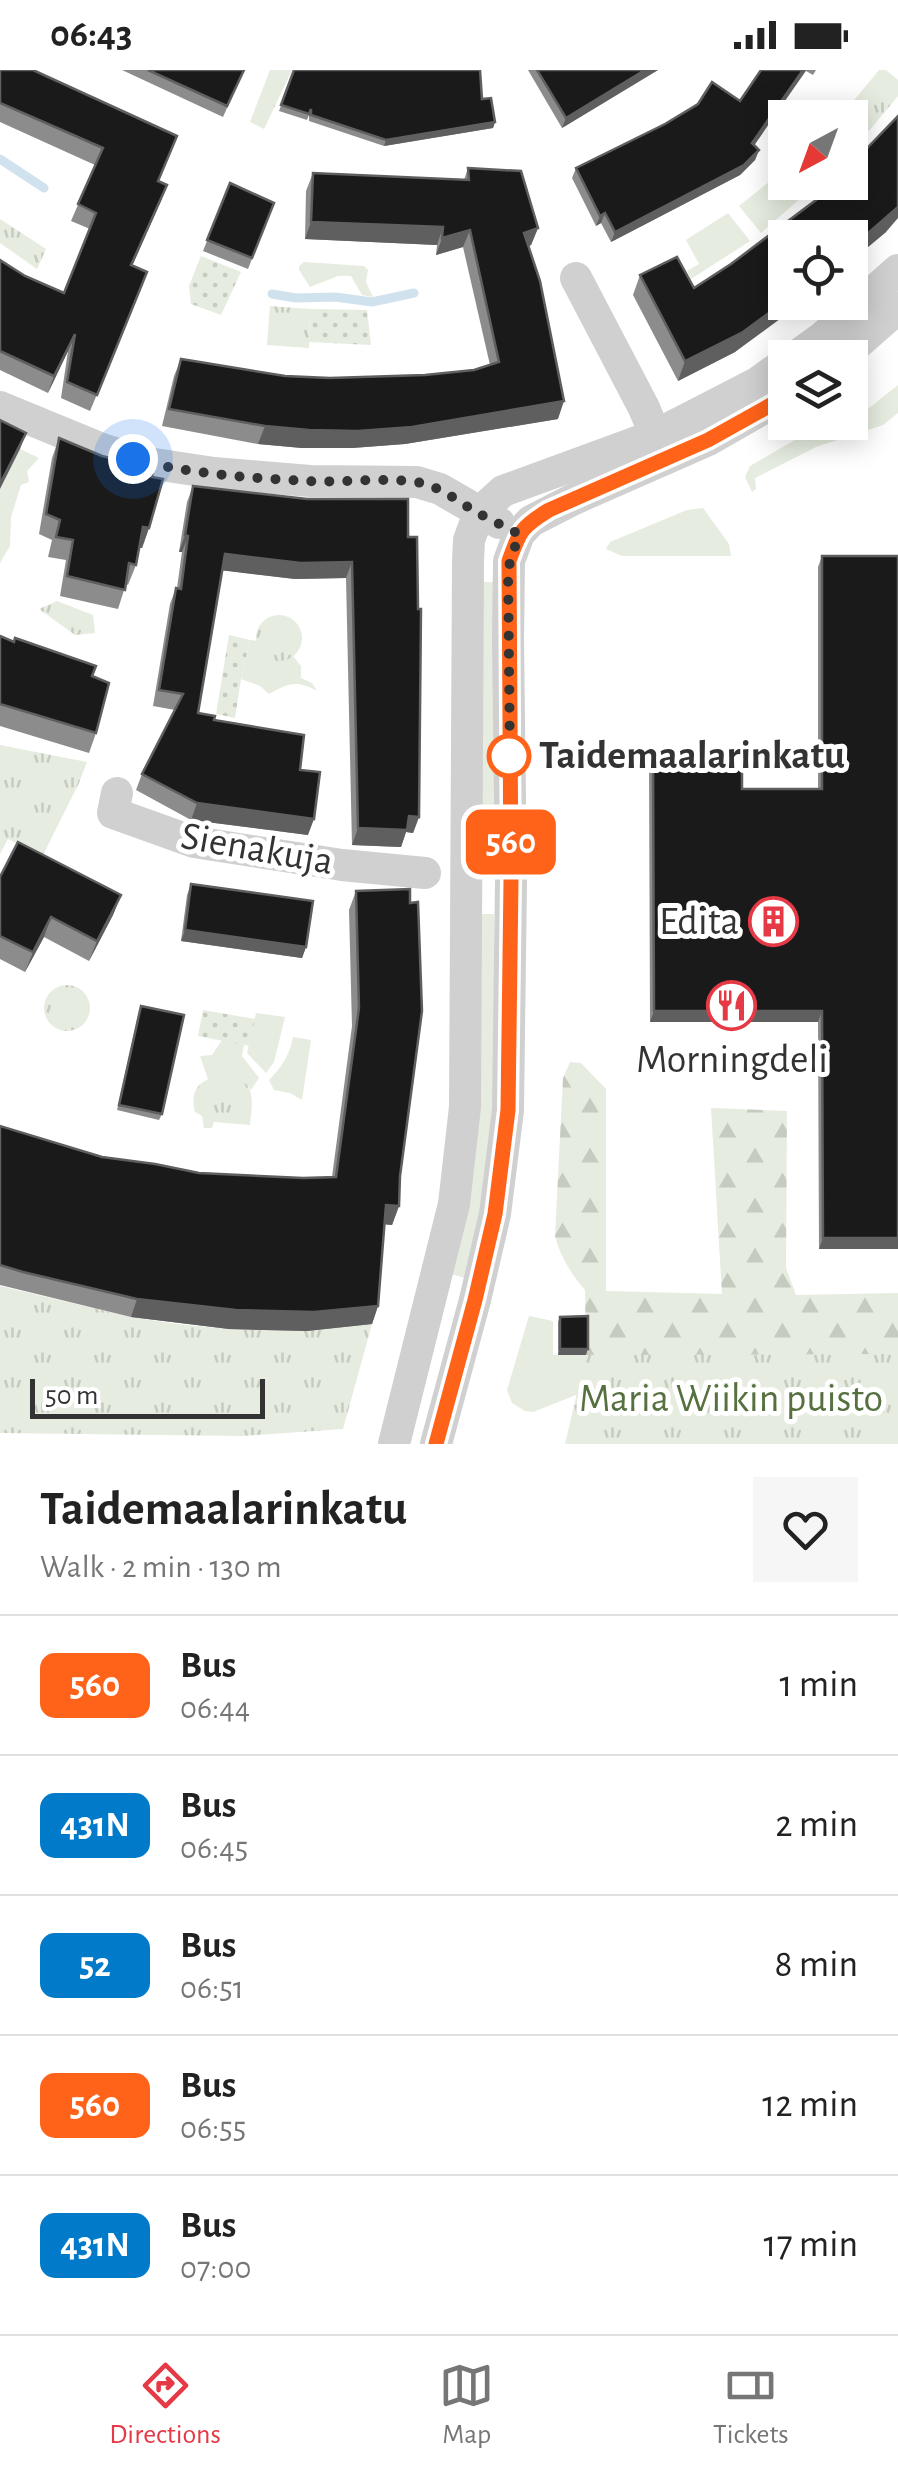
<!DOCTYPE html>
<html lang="en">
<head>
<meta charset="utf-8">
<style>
	:root { --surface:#fff; --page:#f6f6f6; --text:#222; --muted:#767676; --line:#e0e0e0; --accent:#e63946 }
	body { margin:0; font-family:"Alegreya Sans",sans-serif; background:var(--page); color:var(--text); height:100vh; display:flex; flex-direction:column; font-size:38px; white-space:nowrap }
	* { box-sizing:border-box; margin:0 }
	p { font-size:32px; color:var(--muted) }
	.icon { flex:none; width:55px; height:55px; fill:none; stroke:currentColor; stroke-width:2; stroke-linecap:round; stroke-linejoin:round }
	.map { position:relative; height:1374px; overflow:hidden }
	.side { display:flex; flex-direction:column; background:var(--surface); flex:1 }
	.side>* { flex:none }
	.badge { padding:0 20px; border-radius:15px; font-size:35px; line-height:65px }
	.needle { width:65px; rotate:221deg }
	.buttons { position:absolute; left:768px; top:30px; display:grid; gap:20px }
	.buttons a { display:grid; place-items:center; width:100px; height:100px; border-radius:0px; background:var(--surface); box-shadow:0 5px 25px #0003; font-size:50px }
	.scale { position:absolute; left:30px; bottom:25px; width:235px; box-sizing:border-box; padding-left:10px; border:5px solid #333; border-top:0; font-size:28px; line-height:35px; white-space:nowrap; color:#333; -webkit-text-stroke:8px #fff; paint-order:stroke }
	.you { position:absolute; width:50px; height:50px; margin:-25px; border:8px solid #fff; border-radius:50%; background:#1a73e8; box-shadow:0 0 0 15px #1a73e833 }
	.map>.badge { position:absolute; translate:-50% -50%; box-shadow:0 0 0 5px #fff }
	.round { display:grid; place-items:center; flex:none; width:105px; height:105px; border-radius:0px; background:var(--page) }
	.overview { display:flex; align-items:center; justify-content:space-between; height:170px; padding:0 40px }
	h1 { font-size:48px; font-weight:700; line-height:75px }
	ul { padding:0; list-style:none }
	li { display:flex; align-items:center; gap:30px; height:140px; padding:0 40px; border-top:2px solid var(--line) }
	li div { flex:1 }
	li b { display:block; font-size:38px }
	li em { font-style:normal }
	li .badge { min-width:110px; font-weight:700; text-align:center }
	.status { display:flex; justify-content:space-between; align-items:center; height:70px; padding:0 50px; background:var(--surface); direction:ltr }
	.status svg { height:28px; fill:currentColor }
	.dock { display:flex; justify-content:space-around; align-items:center; height:140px; border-top:2px solid var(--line); background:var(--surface); font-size:28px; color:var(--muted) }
	.dock a { display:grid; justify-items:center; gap:5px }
	.dock .on { color:var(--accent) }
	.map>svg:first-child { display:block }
	.grass { fill:#e6ecdf }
	.forest { fill:url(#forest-firs) }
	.park { fill:url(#park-tufts) }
	.garden { fill:url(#garden-dots) }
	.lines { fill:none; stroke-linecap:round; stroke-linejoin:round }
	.stream { stroke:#cfe2ee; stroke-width:9 }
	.minor { stroke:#d0d0d0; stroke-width:32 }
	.wall { fill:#8c8c8c }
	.shaded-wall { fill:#5f5f5f }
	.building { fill:#1a1a1a; stroke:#5f5f5f; stroke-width:2.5 }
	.line-casing { stroke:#fff; stroke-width:22 }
	.line { stroke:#ff6319; stroke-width:15 }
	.walk { stroke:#333; stroke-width:10; stroke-dasharray:0 18 }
	.stop-dot { fill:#fff; stroke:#ff6319; stroke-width:5 }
	.labels { text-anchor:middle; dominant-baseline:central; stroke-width:10; stroke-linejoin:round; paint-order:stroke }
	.stop-label { font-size:40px; font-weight:bold; fill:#333; stroke:#fff; text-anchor:start }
	.street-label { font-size:40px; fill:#333; stroke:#fff }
	.poi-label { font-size:40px; fill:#333; stroke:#fff; text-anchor:end }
	.park-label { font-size:40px; fill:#56703f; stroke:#fff }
</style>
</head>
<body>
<div class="status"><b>06:43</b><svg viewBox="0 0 49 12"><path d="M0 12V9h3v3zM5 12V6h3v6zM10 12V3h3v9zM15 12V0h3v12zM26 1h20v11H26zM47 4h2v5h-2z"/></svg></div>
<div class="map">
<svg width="898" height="1374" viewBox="0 0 898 1374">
	<defs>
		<pattern id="forest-firs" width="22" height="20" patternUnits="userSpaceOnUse" patternTransform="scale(2.5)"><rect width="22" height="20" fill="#e6ecdf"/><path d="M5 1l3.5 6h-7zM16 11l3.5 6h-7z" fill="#c6cbc0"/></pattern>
		<pattern id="park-tufts" width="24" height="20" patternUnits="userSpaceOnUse" patternTransform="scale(2.5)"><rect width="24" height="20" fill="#e6ecdf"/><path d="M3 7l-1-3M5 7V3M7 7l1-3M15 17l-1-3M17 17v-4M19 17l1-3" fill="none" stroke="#c6cbc0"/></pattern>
		<pattern id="garden-dots" width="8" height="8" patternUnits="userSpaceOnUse" patternTransform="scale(2.5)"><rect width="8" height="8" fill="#e6ecdf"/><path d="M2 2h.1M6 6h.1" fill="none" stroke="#c6cbc0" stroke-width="1.8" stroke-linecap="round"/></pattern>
	</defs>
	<rect width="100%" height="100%" fill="#fff"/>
	<!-- grass -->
	<g class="grass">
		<polygon points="785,99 785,112 818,113 761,163 739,136"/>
		<polygon points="728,143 750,171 691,209 687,201 699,194 686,170"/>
		<polygon points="304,192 364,196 368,200 366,212 373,227 362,225 351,206 338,206 310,217 299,200 299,196"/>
		<polygon points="898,315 898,343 883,355 816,377 755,408 756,419 752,422 745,407 750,396 812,360 833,353 850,352 850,346 869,338"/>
		<polygon points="20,379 39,388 27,401 29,412 21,415 11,447 10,476 0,493 0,419"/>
		<polygon points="703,438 729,474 731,486 622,486 606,479 610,472 687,440"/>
		<rect x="476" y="512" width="18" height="239"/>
		<path d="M250,570l7,1 7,14 22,4 7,-3 8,10v12l11,5 5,8c-20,-11 -28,-8 -48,3l-9,-8 -19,-7z"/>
		<polygon points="477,844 494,844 498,978 486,1113 465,1208 447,1203"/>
		<polygon points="256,943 285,947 274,992 266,1003 247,983"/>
		<path d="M293,967l18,3 -9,60 -12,-7 -16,-3 -5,-10c13,-13 21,-26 24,-43z"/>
		<polygon points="222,970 244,975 242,986 259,1008 251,1020 245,1012 218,1005 208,1009 200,986 212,985"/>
		<polygon points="529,1246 553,1251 553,1285 586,1285 594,1321 576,1325 533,1342 525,1341 512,1333 507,1320"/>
	</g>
	<!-- forest -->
	<path class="forest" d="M570,992l11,1 25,26v202l116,3 -11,-186 76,3 -1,157 10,27 102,-2v132l-304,-34 -8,-36 -1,-65c-14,-16 -25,-34 -30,-54l8,-158z"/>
	<!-- park -->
	<g class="park">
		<polygon points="270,0 292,0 264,59 250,52"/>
		<polygon points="879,0 886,0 898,10 898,26 869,61 845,41"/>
		<polygon points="0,149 46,179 37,199 0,173"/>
		<polygon points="270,236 310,239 309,278 267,275"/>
		<polygon points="57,531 93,545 95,563 75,565 39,539"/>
		<circle cx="279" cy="568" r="23"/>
		<polygon points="0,675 87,692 79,713 42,787 8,769 0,784"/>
		<circle cx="67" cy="938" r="23"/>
		<path d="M218,1005c37,1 36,19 32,50l-36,-3 -2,6h-8l-2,-12 -7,-4c-5,-22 3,-30 23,-37z"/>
		<polygon points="0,1216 131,1247 177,1254 229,1259 307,1261 372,1254 343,1359 242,1366 0,1363"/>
		<polygon points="898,1284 898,1374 565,1374 586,1285"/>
	</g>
	<!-- garden -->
	<g class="garden">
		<polygon points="201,186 241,202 221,245 191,234 189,216"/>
		<polygon points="310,239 367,240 371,275 309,272"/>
		<polygon points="229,565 250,570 241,609 235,648 216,644"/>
		<polygon points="203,940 255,949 249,976 198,966"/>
	</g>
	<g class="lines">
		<!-- stream -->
		<g class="stream">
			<polyline points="0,89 44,118"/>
			<polyline points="272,224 296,228 335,227 372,232 414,223"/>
		</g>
		<!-- minor -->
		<g class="minor">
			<polyline points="576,208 644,338 664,386"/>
			<polyline points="794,288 823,267 898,200"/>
			<polyline points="841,288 898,238"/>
			<polyline points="0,337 102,379 148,393 214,403 310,411 417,412 440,419 499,453"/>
			<polyline points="117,723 113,743 194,772 342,795 425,803"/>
			<polyline points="394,1374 454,1134 465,1037 468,491 469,470 479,443 503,421 656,365 757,313 785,293"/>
			<polyline points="436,1374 475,1230 495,1144 508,1040 511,811 508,569 509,491 519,464 531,451 574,429 708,370 785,326"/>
		</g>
	</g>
	<!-- wall -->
	<g class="wall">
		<polygon points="0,0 177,66 159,111 167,115 132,196 141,219 90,341 61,328 68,281 48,323 0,300 0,190 25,206 64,223 90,159 71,151 95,95 0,52"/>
		<polygon points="122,0 244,0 223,47"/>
		<polygon points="294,0 482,29 495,52 493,58 384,76 309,51 309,45 307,50 279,41"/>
		<polygon points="528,0 658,0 562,58"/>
		<polygon points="761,0 816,0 813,5 806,1 754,75 759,80 755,90 740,105 611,172 601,153 596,156 572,108 576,98 740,31"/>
		<polygon points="889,57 886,162 850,192 850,168 735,282 678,311 633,225 640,205 694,218 731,194 816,130"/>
		<polygon points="468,98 538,158 531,175 528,177 558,349 405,374 352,378 302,378 258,374 162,356 174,306 181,289 285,306 330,308 425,305 474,300 490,295 463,177 436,185 437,175 305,169 306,121 313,103 464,110"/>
		<polygon points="230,113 274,133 248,199 203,181"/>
		<polygon points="59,368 149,458 142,478 139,477 136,495 128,515 126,514 118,539 60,526 66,490 48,487 52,470 39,464 52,388"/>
		<polygon points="193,416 307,429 408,429 419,747 413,763 406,762 401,777 352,775 346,508 295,509 222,500 198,643 300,700 308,765 191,750 136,720 142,704 175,640 153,636 170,534 176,518 177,518 182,482 179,482 187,432"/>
		<polygon points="822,486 898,486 898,1179 819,1179 818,952 650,952 649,696 653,685 742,719 818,719 818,497"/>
		<polygon points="0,566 92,606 96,663 89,683 0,656"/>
		<polygon points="0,807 121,825 113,845 89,891 44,867 25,902 0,889"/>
		<polygon points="191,814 306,877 302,888 181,871 187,825"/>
		<polygon points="356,821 400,1106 399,1136 392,1155 385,1154 378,1236 372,1254 307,1261 229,1259 131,1247 0,1215 0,1056 102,1087 199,1103 303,1108 332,1107 352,956 349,840"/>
		<polygon points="139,941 162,1044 159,1050 117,1040"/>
		<polygon points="560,1247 586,1285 558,1285 558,1252"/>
	</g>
	<!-- shaded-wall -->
	<g class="shaded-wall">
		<polygon points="645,0 658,0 562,58 566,48"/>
		<polygon points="803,0 806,0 749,83 752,73"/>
		<polygon points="495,52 493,58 384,76 386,70"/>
		<polygon points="759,80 755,90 740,105 611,172 615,162"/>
		<polygon points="167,115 161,131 125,212 131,195"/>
		<polygon points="898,137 898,148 886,162 850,192 850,179"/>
		<polygon points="605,143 601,153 596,156 600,146"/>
		<polygon points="311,152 443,157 437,175 305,169"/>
		<polygon points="538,158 531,175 517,181 524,163"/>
		<polygon points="470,160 463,177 436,185 442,168"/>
		<polygon points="785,231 785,232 803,232 735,282 678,311 685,291"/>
		<polygon points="75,264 68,281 48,323 54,306"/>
		<polygon points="564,331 558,349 405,374 352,378 302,378 258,374 265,356"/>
		<polygon points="26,363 20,379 0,419 0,414"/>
		<polygon points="143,457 149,458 142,478 135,477"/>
		<polygon points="185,465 188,466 182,482 179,482"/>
		<polygon points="225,484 352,492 346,508 295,509 219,500"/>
		<polygon points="197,733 314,749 308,765 191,750"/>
		<polygon points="409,746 419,747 413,763 406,762 401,777 352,775 358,758"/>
		<polygon points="121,825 113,845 89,891 97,871"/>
		<polygon points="51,847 44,867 25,902 33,882"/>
		<polygon points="185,860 306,877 302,888 181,871"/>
		<polygon points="654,941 822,941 818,952 650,952"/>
		<polygon points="386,1135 399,1136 392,1155 380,1154"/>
		<polygon points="823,1168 898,1168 898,1179 819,1179"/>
		<polygon points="137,1229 378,1236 372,1254 307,1261 229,1259 131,1247"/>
		<polygon points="560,1279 588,1279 586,1285 558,1285"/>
	</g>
	<!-- building -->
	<g class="building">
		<polygon points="0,0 33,0 177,66 158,111 167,115 131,195 147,202 97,325 67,312 75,264 54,306 0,281 0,190 25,206 64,223 96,143 78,134 103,78 0,33"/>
		<polygon points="148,0 244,0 227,36"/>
		<polygon points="294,0 480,0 482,29 491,28 495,52 386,70 311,45 311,39 309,44 281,35"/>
		<polygon points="537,0 645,0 566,48"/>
		<polygon points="761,0 803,0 752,73 759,80 744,95 615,162 605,143 600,146 576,98 665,54 698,34 712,12 740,31"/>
		<polygon points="898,46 898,137 850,179 850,168 785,168 785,231 743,262 685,291 640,205 677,187 694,218 731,194 816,130 833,112 850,112 850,96"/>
		<polygon points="468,98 521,101 538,158 524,163 540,211 564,331 412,357 358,361 309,360 265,356 169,339 181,289 285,306 330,308 425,305 474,300 499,292 470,160 442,168 443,157 311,152 313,103 469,110"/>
		<polygon points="230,113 274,133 252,188 207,170"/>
		<polygon points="0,350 26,363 0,414"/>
		<polygon points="59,368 102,386 153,398 152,407 163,409 149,458 143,457 136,495 129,493 125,520 67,506 73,470 56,467 60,450 46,444"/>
		<polygon points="193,416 307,429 408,429 408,467 417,467 418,539 421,539 419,747 409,746 407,760 358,758 352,492 301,493 225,484 198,643 215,646 214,650 304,665 300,700 320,702 314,749 197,733 142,704 183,624 159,620 176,518 181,519 188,466 185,465"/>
		<polygon points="822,486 898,486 898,1168 823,1168 822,941 654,941 653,685 742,685 742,719 822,719"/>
		<polygon points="0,566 14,572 15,568 96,596 92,606 109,613 96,663 0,634"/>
		<polygon points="18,772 121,825 97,871 51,847 33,882 0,866 0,807"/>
		<polygon points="191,814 313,831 306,877 185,860"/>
		<polygon points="410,819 410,833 418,832 422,941 400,1106 399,1136 386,1135 378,1236 314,1242 236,1240 137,1229 23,1202 0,1195 0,1056 102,1087 155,1094 199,1103 303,1108 336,1107 359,938 356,821"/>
		<polygon points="141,936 184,945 162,1044 119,1035"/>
		<polygon points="588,1246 588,1279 560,1279 560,1247"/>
	</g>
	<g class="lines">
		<defs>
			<path id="line" d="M436,1374l39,-144 20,-86 13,-104 3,-229 -2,-320c11,-30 12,-34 40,-51l159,-70 77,-43"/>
		</defs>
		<!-- line casing -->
		<use href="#line" class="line-casing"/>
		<!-- line -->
		<use href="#line" class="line"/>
		<!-- walk -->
		<path class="walk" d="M133,389c56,15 118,19 175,22 36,2 73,-4 108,1 24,4 41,19 62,31 13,7 27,14 41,21l-11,35 2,190 -1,-3"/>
	</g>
	<!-- icons -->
	<defs>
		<symbol id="building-ring" viewBox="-11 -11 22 22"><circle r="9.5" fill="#fff" stroke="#e63946" stroke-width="1.5"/><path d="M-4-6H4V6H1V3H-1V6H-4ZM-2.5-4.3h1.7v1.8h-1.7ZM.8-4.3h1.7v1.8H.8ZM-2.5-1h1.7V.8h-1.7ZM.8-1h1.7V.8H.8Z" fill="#e63946"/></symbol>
		<symbol id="restaurant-ring" viewBox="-11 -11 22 22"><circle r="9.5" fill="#fff" stroke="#e63946" stroke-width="1.5"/><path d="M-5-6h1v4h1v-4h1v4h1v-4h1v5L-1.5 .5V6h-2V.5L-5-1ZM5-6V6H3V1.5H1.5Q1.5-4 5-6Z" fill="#e63946"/></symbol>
	</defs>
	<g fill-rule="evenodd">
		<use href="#building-ring" x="746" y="824" width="55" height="55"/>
		<use href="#restaurant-ring" x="704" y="908" width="55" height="55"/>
	</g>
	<!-- markers -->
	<circle class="stop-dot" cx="509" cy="686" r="20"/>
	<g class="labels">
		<!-- stop labels -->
		<g class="stop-label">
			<text x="539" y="686">Taidemaalarinkatu</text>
		</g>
		<!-- street labels -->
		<g class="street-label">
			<text transform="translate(257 779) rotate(10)">Sienakuja</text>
		</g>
		<!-- poi labels -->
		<g class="poi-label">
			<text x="739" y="852">Edita</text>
			<text x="732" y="990" text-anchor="middle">Morningdeli</text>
		</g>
		<!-- park labels -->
		<g class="park-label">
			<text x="731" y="1329">Maria Wiikin puisto</text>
		</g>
	</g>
</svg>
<div class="buttons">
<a><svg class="needle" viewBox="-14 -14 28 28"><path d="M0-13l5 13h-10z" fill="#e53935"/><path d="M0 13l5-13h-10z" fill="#767676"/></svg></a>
<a><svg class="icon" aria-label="locate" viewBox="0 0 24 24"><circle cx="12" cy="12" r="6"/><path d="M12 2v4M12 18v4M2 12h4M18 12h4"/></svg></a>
<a><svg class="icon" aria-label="layers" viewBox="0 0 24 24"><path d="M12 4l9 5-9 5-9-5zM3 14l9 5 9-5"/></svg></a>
</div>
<div class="scale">50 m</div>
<div class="you" style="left:133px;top:389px"></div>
<b class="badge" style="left:511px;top:772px;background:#ff6319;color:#fff">560</b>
</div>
<section class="side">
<div class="overview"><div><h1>Taidemaalarinkatu</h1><p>Walk · 2 min · 130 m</p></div><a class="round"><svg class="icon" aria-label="heart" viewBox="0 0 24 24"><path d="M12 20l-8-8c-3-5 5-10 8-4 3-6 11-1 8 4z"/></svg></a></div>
<ul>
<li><span class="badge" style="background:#ff6319;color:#fff">560</span><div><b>Bus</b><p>06:44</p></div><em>1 min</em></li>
<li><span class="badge" style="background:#007ac9;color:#fff">431N</span><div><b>Bus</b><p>06:45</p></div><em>2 min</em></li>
<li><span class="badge" style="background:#007ac9;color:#fff">52</span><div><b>Bus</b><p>06:51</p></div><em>8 min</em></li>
<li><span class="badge" style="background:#ff6319;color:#fff">560</span><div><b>Bus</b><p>06:55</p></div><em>12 min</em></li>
<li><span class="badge" style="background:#007ac9;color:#fff">431N</span><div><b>Bus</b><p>07:00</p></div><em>17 min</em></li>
</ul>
</section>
<nav class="dock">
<a class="on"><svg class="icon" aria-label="directions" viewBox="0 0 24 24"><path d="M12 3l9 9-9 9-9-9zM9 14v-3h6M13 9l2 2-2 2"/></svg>Directions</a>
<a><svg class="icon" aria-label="map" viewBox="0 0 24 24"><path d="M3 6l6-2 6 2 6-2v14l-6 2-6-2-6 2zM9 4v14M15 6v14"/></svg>Map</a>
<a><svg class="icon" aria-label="tickets" viewBox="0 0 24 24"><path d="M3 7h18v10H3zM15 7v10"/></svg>Tickets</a>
</nav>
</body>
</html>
